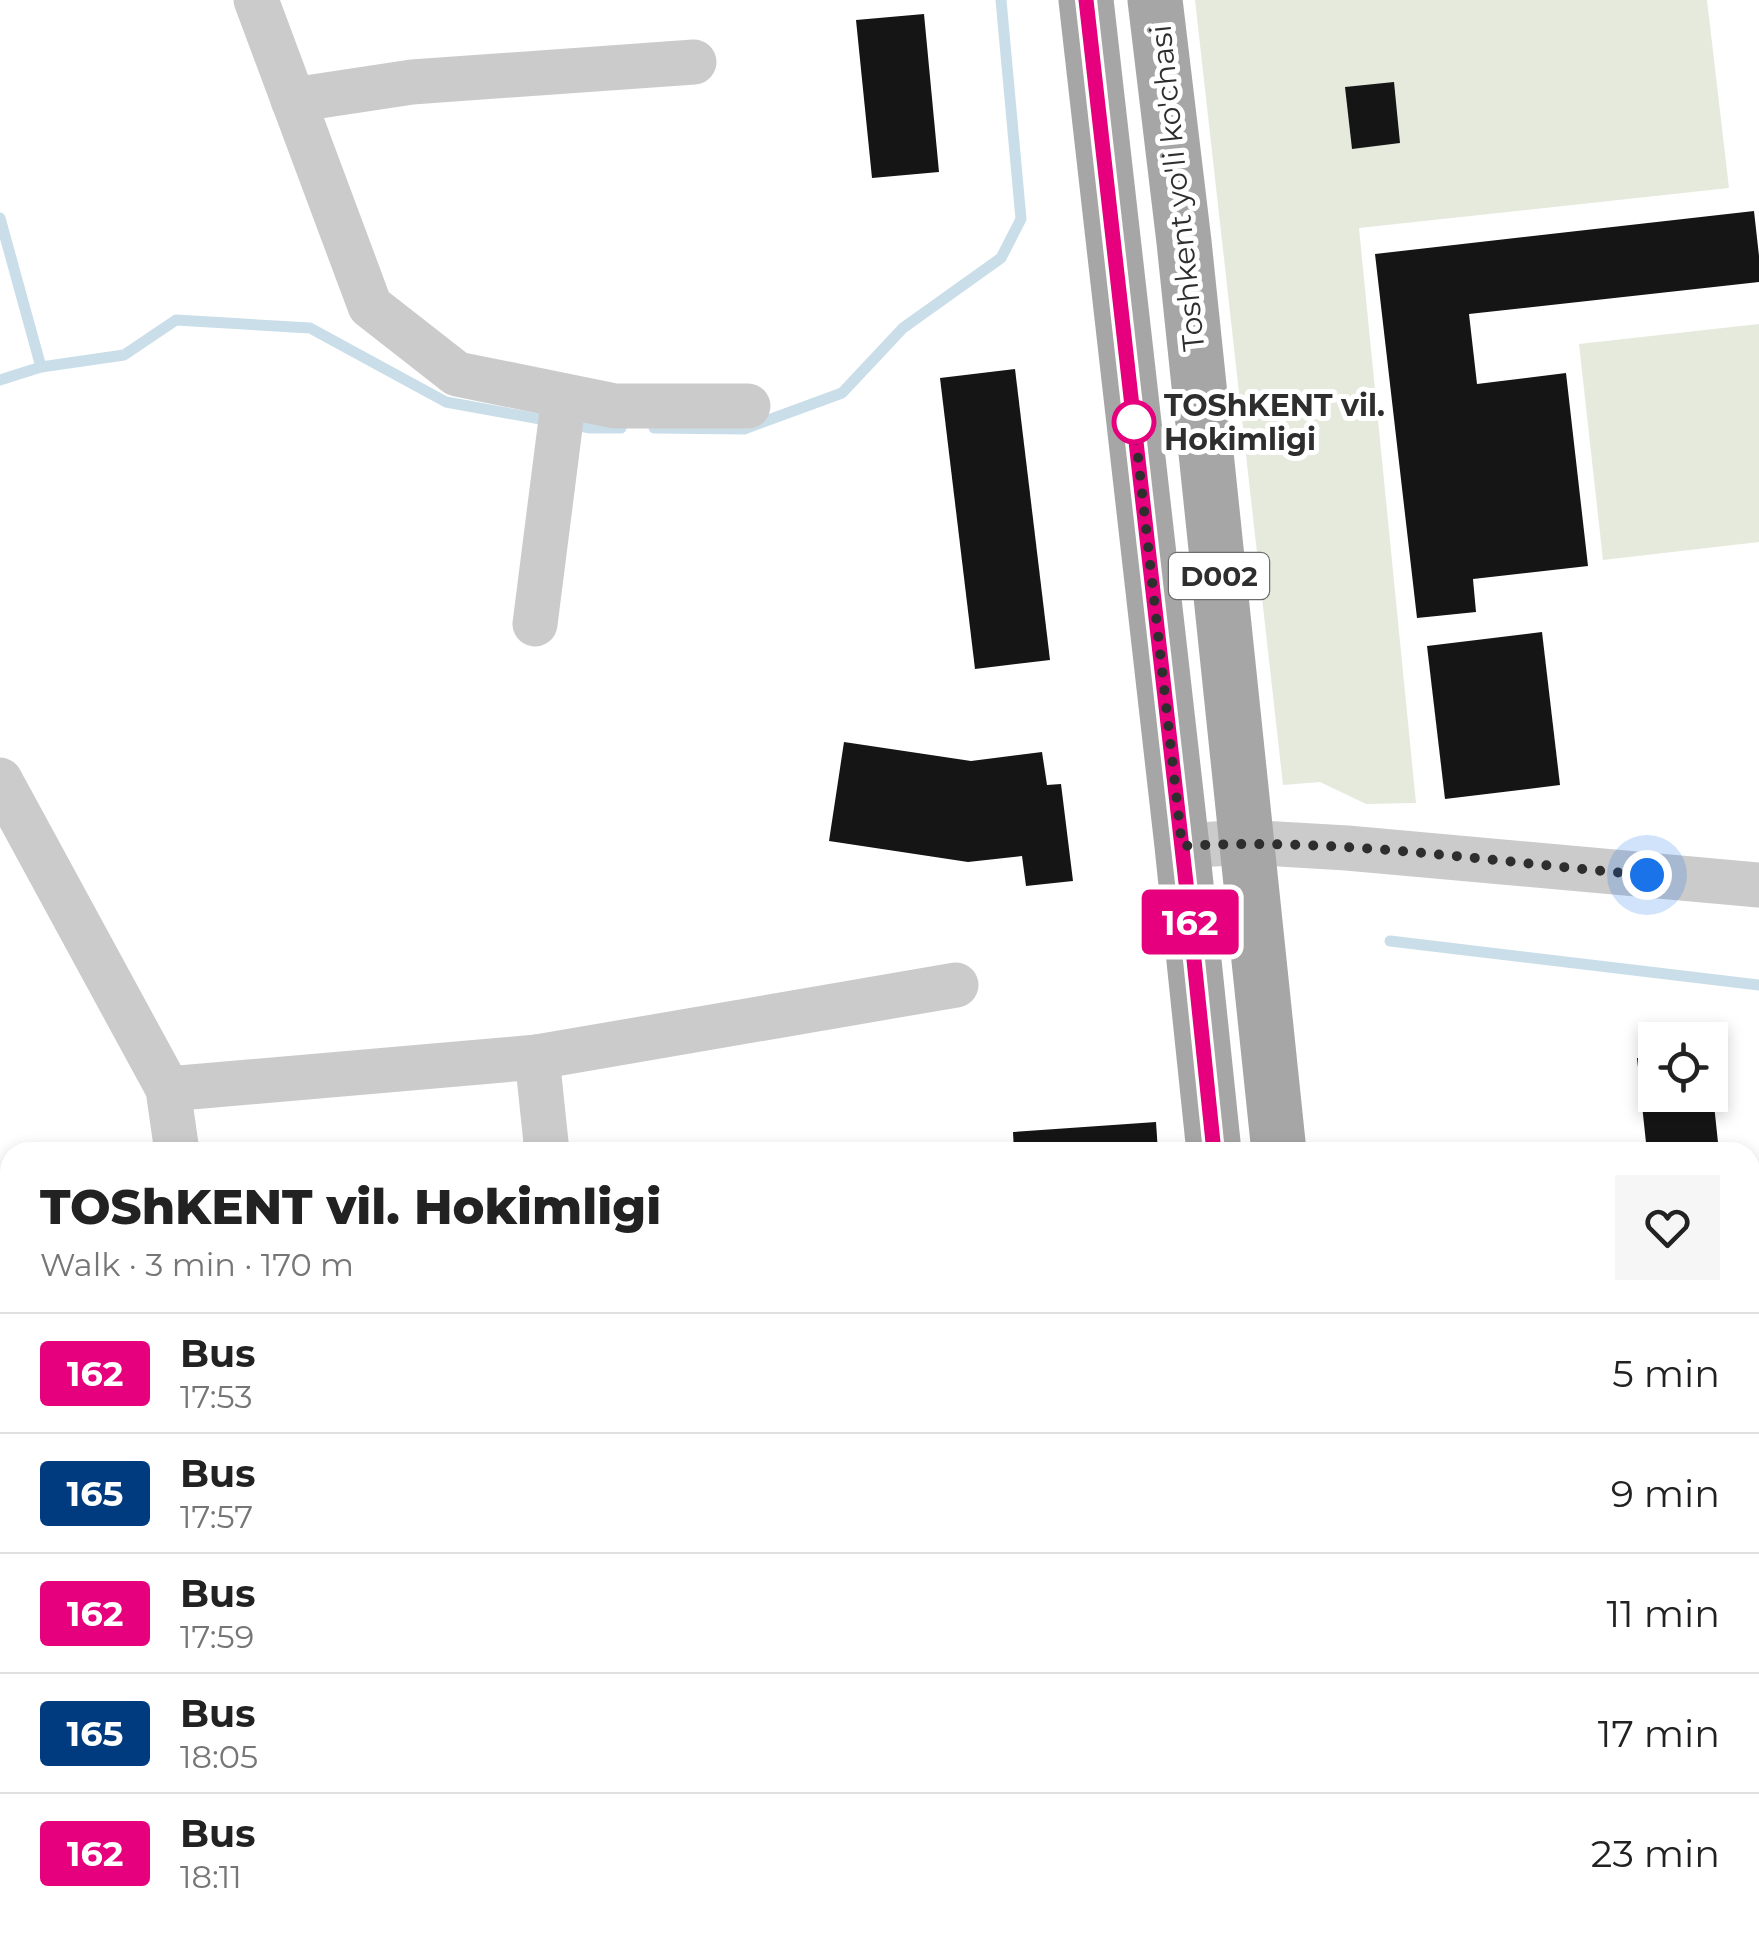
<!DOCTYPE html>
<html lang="en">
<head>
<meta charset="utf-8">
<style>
	:root { --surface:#fff; --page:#f6f6f6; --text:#222; --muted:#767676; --line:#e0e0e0 }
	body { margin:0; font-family:Montserrat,sans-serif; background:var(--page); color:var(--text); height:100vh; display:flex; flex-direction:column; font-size:38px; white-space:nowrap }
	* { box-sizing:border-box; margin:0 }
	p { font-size:32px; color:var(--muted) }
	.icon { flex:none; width:55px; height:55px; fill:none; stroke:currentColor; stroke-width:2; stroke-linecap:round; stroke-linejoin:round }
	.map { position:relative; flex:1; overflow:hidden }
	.details { position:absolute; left:0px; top:1142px; width:1760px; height:792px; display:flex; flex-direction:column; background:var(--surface); border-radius:30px 30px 0 0; box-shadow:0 5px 15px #0003 }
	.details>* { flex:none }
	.badge { padding:0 20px; border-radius:8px; font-size:35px; line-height:65px }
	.tools { position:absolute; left:1638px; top:1022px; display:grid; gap:20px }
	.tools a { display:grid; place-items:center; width:90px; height:90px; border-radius:0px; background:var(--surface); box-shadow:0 5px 15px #0003; font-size:50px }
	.you { position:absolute; width:50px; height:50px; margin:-25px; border:8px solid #fff; border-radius:50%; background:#1a73e8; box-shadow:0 0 0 15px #1a73e833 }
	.map>.badge { position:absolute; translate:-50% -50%; box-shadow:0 0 0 5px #fff }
	.round { display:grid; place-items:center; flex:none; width:105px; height:105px; border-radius:0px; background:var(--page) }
	.headline { display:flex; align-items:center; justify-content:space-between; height:170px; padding:0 40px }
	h1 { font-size:48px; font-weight:800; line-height:75px }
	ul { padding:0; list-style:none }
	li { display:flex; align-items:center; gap:30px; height:120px; padding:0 40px; border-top:2px solid var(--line) }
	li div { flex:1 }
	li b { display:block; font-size:38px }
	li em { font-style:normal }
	li .badge { min-width:110px; font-weight:700; text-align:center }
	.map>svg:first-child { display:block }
	.green { fill:#e5eadd }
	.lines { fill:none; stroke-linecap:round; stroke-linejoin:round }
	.stream { stroke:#cadee9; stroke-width:11 }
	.building { fill:#151515 }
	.minor { stroke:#cbcbcb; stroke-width:45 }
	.major { stroke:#a6a6a6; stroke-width:55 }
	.line-casing { stroke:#fff; stroke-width:22 }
	.line { stroke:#e6007e; stroke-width:15 }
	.walk { stroke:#2e2e2e; stroke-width:10; stroke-dasharray:0 18 }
	.stop-dot { fill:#fff; stroke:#e6007e; stroke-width:5 }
	.labels { text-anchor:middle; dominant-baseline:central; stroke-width:10; stroke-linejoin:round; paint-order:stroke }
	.shield { fill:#fff; stroke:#6d6d6d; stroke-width:2.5 }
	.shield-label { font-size:28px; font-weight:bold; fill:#2e2e2e }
	.street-label { font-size:30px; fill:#2e2e2e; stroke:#fff }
	.stop-label { font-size:30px; font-weight:bold; fill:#2e2e2e; stroke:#fff; text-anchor:start }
</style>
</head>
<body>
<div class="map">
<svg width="1759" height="1933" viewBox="0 0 1759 1933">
	<rect width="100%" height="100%" fill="#fff"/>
	<!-- green -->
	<g class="green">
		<polygon points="1195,0 1707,0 1729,188 1359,228 1416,803 1366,804 1320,782 1283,785"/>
		<polygon points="1759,324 1759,542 1603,560 1579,344"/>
	</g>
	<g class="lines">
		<!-- stream -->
		<g class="stream">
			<polyline points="0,218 41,367"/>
			<polyline points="0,380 41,367 124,355 176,320 310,328 446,402 551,421"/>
			<polyline points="570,424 590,428 621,428"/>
			<polyline points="654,428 744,429 842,393 903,328 1001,258 1021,219 1001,0"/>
			<polyline points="1390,941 1759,985"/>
		</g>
	</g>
	<!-- building -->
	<g class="building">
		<polygon points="924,14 939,172 872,178 856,20"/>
		<polygon points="1394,82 1400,143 1352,149 1345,87"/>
		<polygon points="1754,211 1759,256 1759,282 1469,314 1477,384 1566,373 1588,566 1473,579 1476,612 1417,618 1375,254"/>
		<polygon points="1015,369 1050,660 975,669 940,378"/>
		<polygon points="1542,632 1560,785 1445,799 1427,646"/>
		<polygon points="844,742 971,761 1042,752 1047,785 1061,784 1073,881 1026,886 1022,856 968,862 829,841"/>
		<polygon points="1655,1057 1655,1095 1713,1095 1719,1152 1647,1152 1637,1058"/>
		<polygon points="1156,1122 1158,1152 1014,1152 1013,1132"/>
	</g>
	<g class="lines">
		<!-- minor -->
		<g class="minor">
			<polyline points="256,0 370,306 457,374 615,406 748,406"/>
			<polyline points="293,100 412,82 694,62"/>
			<polyline points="535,624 564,396"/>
			<polyline points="0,780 168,1089 177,1152"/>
			<polyline points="1182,846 1246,842 1347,848 1759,885"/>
			<polyline points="537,1057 547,1152"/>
			<polyline points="168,1089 537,1057 956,985"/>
			<polyline points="0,1427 10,1426"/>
			<polyline points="1750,1684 1759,1732"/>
			<polyline points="0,1740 10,1739"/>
			<polyline points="637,1925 638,1933"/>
			<polyline points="1045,1933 1120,1925"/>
		</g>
		<!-- major -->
		<g class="major">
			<polyline points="1086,0 1182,846 1214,1152"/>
			<polyline points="1155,0 1184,242 1279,1152"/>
			<polyline points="1284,1925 1285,1933"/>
			<polyline points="1354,1925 1355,1933"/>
		</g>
	</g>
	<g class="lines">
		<defs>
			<polyline id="line" points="1086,0 1186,883 1214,1152"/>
		</defs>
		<!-- line casing -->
		<use href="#line" class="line-casing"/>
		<!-- line -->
		<use href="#line" class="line"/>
		<!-- walk -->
		<path class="walk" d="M1134,422l48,424c155,-9 311,16 465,29"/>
	</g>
	<!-- markers -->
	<circle class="stop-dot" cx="1134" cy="422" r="20"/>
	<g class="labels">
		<!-- shield labels -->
		<rect class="shield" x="1169" y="553" width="100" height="46" rx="8"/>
		<g class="shield-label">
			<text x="1219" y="576">D002</text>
		</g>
		<!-- street labels -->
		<g class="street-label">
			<text transform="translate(1177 188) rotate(-96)">Toshkent yo'li ko'chasi</text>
		</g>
		<!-- stop labels -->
		<g class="stop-label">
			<text x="1164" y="405">TOShKENT vil.<tspan x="1164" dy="34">Hokimligi</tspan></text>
		</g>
	</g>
</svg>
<div class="tools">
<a><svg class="icon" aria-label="locate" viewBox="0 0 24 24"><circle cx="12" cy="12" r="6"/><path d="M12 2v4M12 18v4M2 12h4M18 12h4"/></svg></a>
</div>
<div class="you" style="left:1647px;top:875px"></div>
<b class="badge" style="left:1190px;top:922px;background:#e6007e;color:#fff">162</b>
<section class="details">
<div class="headline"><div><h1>TOShKENT vil. Hokimligi</h1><p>Walk · 3 min · 170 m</p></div><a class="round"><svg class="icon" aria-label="heart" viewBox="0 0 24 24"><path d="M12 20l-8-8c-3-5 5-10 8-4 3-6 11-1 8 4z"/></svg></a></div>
<ul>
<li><span class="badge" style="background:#e6007e;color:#fff">162</span><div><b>Bus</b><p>17:53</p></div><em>5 min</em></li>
<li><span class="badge" style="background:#003b80;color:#fff">165</span><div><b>Bus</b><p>17:57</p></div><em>9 min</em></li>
<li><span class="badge" style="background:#e6007e;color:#fff">162</span><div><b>Bus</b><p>17:59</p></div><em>11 min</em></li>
<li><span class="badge" style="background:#003b80;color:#fff">165</span><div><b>Bus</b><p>18:05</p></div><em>17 min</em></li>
<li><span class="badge" style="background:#e6007e;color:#fff">162</span><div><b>Bus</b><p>18:11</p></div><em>23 min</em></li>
</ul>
</section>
</div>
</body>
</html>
